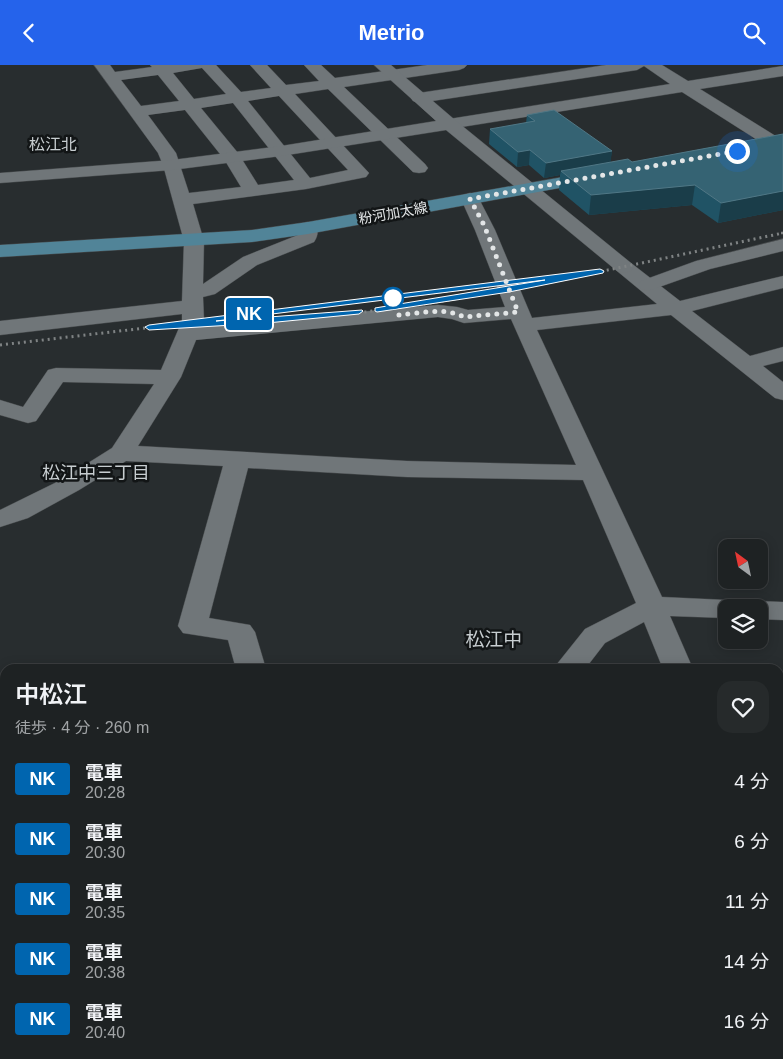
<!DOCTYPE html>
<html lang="ja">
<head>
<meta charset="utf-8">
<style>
	:root { --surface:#1e2223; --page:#262a2b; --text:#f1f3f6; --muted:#a1a4a6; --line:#3c3f41; --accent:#2563eb }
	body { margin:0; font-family:Arial,"Noto Sans JP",sans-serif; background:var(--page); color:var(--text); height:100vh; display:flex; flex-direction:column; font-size:19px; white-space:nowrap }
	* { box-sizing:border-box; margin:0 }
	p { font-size:16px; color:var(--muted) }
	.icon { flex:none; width:28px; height:28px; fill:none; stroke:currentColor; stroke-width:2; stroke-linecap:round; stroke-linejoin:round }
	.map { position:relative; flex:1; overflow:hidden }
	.drawer { position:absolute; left:0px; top:599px; width:784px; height:396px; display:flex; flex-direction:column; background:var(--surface); border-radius:15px 15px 0 0; box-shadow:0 2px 12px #0003,0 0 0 1px var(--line) }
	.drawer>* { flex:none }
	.badge { padding:0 10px; border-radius:4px; font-size:18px; line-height:32px }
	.needle { width:32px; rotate:327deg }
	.controls { position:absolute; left:718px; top:474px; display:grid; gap:10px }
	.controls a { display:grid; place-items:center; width:50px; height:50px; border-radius:10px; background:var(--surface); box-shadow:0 2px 12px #0003,0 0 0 1px var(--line); font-size:25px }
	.you { position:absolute; width:25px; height:25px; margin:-12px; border:4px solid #fff; border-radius:50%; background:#1a73e8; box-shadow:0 0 0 8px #1a73e833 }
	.map>.badge { position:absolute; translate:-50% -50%; box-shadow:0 0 0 2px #fff }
	.round { display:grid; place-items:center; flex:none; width:52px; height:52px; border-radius:15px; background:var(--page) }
	.summary { display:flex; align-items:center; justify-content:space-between; height:85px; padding:0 15px }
	h1 { font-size:24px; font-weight:600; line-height:38px }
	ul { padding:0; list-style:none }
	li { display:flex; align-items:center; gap:15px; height:60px; padding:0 15px }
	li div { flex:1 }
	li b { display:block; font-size:19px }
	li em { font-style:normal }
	li .badge { min-width:55px; font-weight:700; text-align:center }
	header { display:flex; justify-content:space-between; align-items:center; height:65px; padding:0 15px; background:var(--accent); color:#fff; font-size:22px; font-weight:600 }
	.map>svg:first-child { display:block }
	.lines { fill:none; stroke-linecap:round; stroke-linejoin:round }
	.minor-casing { stroke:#474b4d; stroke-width:1 }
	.tertiary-casing { stroke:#474b4d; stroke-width:1 }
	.primary-casing { stroke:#474b4d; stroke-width:1 }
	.minor { fill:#707679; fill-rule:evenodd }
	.tertiary { fill:#707679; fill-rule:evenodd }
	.primary { fill:#518498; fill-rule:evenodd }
	.rail-far1 { stroke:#7f8384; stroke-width:2.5; stroke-dasharray:2 3; stroke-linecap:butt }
	.rail { stroke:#7f8384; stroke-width:3; stroke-dasharray:2 4; stroke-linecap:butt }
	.wall { fill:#205365 }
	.shaded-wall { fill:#1a3d49 }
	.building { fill:#356373; stroke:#507785 }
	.line { fill:#0065af; stroke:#fff }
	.walk { stroke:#e3e6e7; stroke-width:5; stroke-dasharray:0 9 }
	.stop-dot { fill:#fff; stroke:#0065af; stroke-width:2.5 }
	.labels { text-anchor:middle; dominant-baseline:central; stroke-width:5; stroke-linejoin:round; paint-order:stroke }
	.far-street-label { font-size:14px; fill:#e3e6e7; stroke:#121516 }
	.far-quarter-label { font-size:16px; fill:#c7cdd0; stroke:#121516 }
	.neighbourhood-label { font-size:18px; fill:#c7cdd0; stroke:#121516 }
	.quarter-label { font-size:19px; fill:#c7cdd0; stroke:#121516 }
</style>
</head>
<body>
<header><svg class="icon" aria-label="back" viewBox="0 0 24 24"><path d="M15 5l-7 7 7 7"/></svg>Metrio<svg class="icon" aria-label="search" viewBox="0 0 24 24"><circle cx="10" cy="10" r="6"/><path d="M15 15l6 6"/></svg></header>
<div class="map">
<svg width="783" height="994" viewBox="0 0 783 994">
	<rect width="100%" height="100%" fill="#282d2f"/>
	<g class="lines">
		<defs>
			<g id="minor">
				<path d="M94,0h16l5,7 37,-5 -2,-2h66l25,27 30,-4 -21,-23h17l19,20 33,-4 -15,-16h17l14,13 92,-13h40l-3,3 -5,2 -115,17 81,77 3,4 -3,4 -6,1 -6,-1 -85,-83 -33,5 74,79 -3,4 -60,12 -113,15 11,37 -1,43 40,-27 55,-22 3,-11 7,-2 7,2c4,6 3,12 -1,18l-57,23 -42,29 -12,3 1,24 -2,5 236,-21 19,2 11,3 37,-3 -30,-77 -14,-31 2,-4 7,-2 7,2 18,35 37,88 125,-14 -40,-33 -3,-4 3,-4 7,-2 7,2 49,38 103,-25v12l-91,23 58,45 33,-9v14l-20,5 20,16v18l-8,-2 -104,-83 -134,15 125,267 64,3 10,2 3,5h-13v11l-56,-2 23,53h-30l-19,-47 -39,21 -20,26h-32l32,-40 51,-26 -53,-123 -176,-3 -159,-9 -39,150 41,7 5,7 11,37h-30l-8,-29 -45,-7 -5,-7 45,-160 -97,-5 -47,29 -51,28 -28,9v-17l61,-30 51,-32 42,-64 -91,-2 -27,39 -8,2 -28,-8v-15l23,7 25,-37 8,-2 105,2 21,-49v-7l-182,21v-14l182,-20 2,-60 -21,-76 -5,-12zM202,3l24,26 -32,5 -21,-26zM158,10l21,26 -38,5 -20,-26zM279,31l69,74 -38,8 -62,-77zM233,38l61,77 -36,5 -20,-32 -37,-45zM185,45l39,49 17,28 -52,6 -13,-40 -28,-38zM438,252l14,2 12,4 47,-4 65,146 -169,-4 -269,-15 43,-69 15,-37z"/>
				<polygon points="606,0 662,0 688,16 783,1 783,11 700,24 782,75 783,81 776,84 770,83 682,27 449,64 443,63 441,59 443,55 449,54 670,19 644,1 637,5 419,38 413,36 411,33 413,30 419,28"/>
				<polygon points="759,536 783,537 783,555 759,554 759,542 746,542 749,538"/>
				<rect x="0" y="690" width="5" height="24"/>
				<polygon points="0,805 5,806 5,834 0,833"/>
				<polygon points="779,873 783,875 783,912 779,910"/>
				<rect x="394" y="990" width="40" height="4"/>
			</g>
			<g id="tertiary">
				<polygon points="374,0 391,0 455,55 631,198 634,202 631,206 624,208 617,206 446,65 281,91 172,105 0,118 0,108 172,95 281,81 436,56"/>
				<polygon points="783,174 783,186 710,204 648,226 641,224 638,220 641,216 696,196"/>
			</g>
			<polygon id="primary" points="597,106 603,107 606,111 603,115 308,169 252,177 0,192 0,180 252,165 308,157"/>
		</defs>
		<!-- minor casing -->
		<use href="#minor" class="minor-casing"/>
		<!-- tertiary casing -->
		<use href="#tertiary" class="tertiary-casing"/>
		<!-- primary casing -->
		<use href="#primary" class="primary-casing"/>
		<!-- minor -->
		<use href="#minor" class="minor"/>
		<!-- tertiary -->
		<use href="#tertiary" class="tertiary"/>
		<!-- primary -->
		<use href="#primary" class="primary"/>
		<!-- rail-far1 -->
		<polyline class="rail-far1" points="781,168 783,168"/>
		<!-- rail -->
		<g class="rail">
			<polyline points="231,252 489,221"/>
			<path d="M149,263c83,-5 166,-9 248,-20 130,-19 258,-48 386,-75"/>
			<polyline points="0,280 154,262"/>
		</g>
	</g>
	<!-- wall -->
	<polygon class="wall" points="527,50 612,86 610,97 632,97 783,69 783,145 718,158 692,140 589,150 559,125 560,110 544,113 529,100 517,102 489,79 490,64 526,58"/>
	<!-- shaded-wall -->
	<g class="shaded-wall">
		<polygon points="530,85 529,100 517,102 518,87"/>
		<polygon points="612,86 610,102 561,106 560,110 544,113 546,98"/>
		<polygon points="695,120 692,140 589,150 591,130"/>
		<polygon points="783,126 783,145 718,158 721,138"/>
	</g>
	<!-- building -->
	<g class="building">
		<polygon points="554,45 612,86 546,98 530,85 518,87 490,64 535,56 527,50"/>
		<polygon points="783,69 783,126 721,138 695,120 591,130 561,106 628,94 632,97"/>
	</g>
	<!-- line -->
	<polygon class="line" points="600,204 604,206 603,208 509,227 377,247 375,246 375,243 545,215 216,256 362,245 363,246 359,249 267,258 149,265 145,262 149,260"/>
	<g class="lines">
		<!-- walk -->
		<path class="walk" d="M393,233l6,17c21,-2 46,-8 65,2l54,-5 -34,-87 -14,-26 267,-48"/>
	</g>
	<!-- markers -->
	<circle class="stop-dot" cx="393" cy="233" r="10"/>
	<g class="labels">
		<!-- far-street labels -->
		<g class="far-street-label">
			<text transform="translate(393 148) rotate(-10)">粉河加太線</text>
		</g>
		<!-- far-quarter labels -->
		<g class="far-quarter-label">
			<text x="53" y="79">松江北</text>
		</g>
		<!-- neighbourhood labels -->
		<g class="neighbourhood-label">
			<text x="96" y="408">松江中三丁目</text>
		</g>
		<!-- quarter labels -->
		<g class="quarter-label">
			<text x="494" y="574">松江中</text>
		</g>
	</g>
</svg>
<div class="controls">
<a><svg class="needle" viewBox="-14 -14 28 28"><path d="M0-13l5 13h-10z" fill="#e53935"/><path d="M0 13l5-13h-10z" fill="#a1a4a6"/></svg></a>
<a><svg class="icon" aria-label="layers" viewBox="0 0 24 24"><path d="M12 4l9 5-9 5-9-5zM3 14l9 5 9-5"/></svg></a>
</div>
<div class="you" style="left:737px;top:86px"></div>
<b class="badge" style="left:249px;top:249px;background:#0065af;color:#fff">NK</b>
<section class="drawer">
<div class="summary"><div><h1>中松江</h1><p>徒歩 · 4 分 · 260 m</p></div><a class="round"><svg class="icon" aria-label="heart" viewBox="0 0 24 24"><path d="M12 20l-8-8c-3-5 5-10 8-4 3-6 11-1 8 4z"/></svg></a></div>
<ul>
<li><span class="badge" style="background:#0065af;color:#fff">NK</span><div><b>電車</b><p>20:28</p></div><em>4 分</em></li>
<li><span class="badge" style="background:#0065af;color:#fff">NK</span><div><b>電車</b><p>20:30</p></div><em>6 分</em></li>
<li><span class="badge" style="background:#0065af;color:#fff">NK</span><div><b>電車</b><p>20:35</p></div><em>11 分</em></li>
<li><span class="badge" style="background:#0065af;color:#fff">NK</span><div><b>電車</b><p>20:38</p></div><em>14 分</em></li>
<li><span class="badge" style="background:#0065af;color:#fff">NK</span><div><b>電車</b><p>20:40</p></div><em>16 分</em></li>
</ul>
</section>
</div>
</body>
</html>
